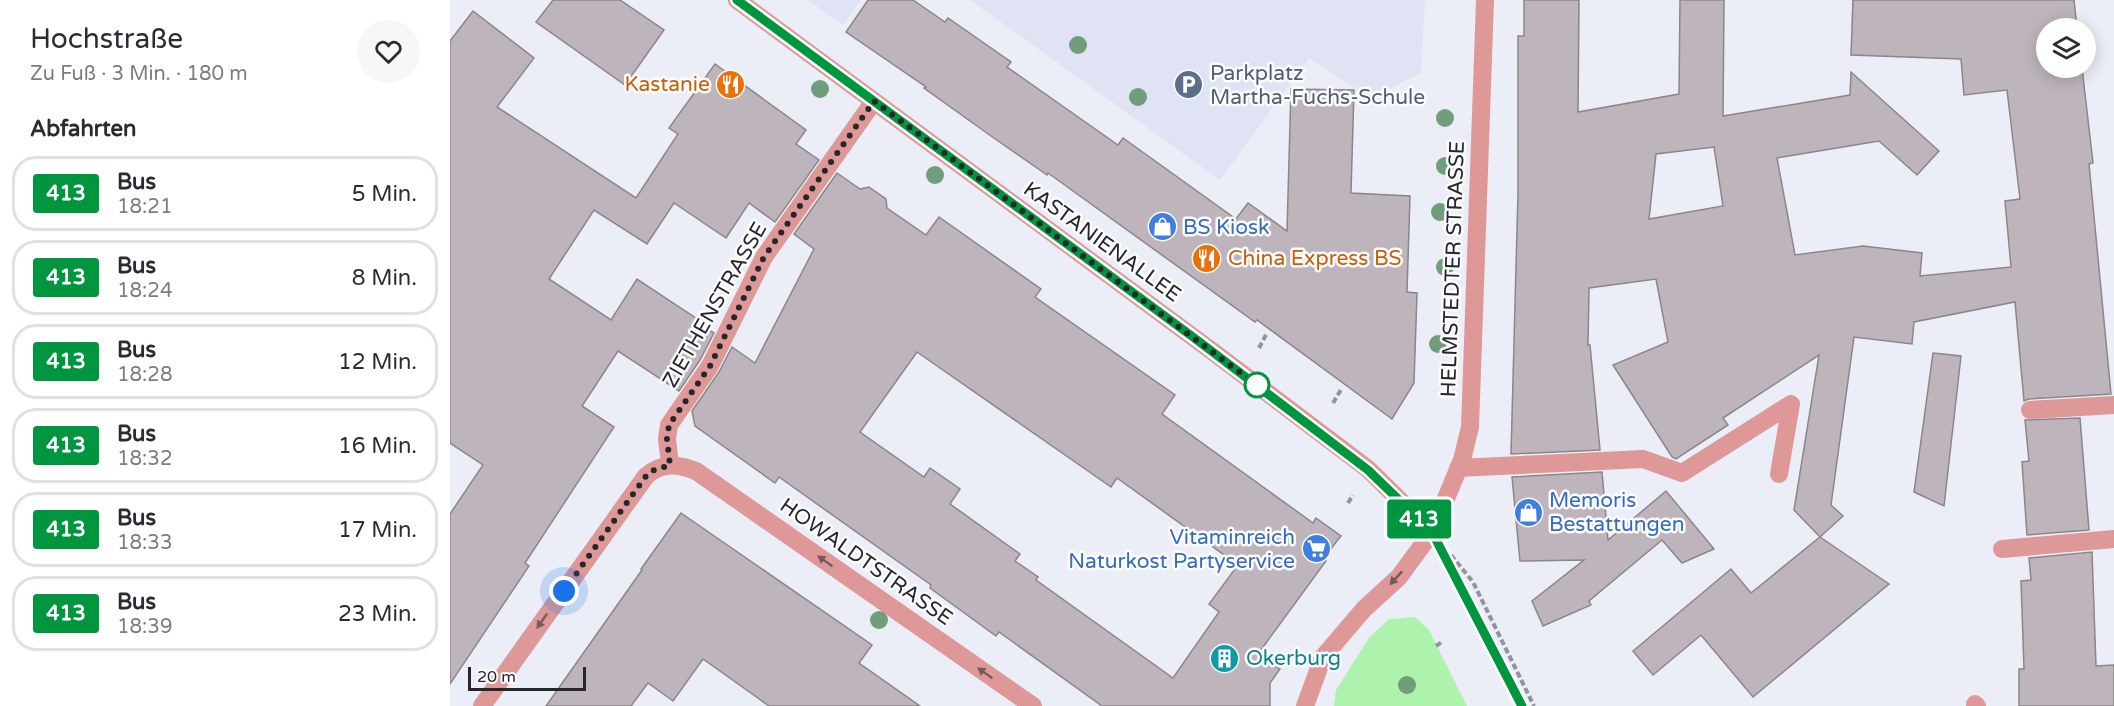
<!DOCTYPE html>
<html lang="de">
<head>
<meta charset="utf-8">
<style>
	:root { --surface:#fff; --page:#f7f7f7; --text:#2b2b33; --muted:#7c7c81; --line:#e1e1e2 }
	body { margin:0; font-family:"Varela Round",sans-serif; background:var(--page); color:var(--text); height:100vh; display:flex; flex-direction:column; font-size:22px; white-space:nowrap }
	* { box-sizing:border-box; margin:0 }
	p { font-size:20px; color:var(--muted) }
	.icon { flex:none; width:33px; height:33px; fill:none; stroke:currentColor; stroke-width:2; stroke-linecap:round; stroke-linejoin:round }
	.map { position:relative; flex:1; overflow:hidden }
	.drawer { display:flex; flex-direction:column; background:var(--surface); width:450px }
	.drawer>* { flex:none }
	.badge { padding:0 12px; border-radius:4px; font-size:21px; line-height:39px }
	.fabs { position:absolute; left:1586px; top:18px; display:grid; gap:12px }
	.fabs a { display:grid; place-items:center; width:60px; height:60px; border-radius:50%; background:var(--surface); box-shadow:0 3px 15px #0003; font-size:30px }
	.scale { position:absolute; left:18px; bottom:15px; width:118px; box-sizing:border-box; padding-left:6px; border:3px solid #26272a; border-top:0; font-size:16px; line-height:21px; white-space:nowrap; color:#26272a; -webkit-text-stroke:4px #fcfcfe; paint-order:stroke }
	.you { position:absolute; width:30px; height:30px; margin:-15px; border:4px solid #fff; border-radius:50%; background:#1a73e8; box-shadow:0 0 0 9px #1a73e833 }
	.map>.badge { position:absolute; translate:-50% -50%; box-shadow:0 0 0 3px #fff }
	h2 { padding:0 30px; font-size:22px; line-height:54px }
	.round { display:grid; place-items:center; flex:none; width:63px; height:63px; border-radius:32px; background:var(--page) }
	.headline { display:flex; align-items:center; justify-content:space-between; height:102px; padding:0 30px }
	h1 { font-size:28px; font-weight:600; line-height:45px }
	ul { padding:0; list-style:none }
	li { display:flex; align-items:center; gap:18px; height:75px; margin:0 12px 9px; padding:0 18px; border:3px solid var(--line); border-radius:24px }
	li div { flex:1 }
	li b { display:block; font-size:22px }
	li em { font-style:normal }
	li .badge { min-width:66px; font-weight:700; text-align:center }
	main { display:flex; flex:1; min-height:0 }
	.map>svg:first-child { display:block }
	.built { fill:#dfe3f3 }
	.green { fill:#aef3ad }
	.building { fill:#bdb5bb; stroke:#8c858a; stroke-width:1.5; fill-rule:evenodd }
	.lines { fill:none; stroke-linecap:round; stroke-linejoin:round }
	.path { stroke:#93949b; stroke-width:4; stroke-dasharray:6 3; stroke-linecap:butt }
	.service { stroke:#de9897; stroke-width:18 }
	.minor { stroke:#de9897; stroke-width:18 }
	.tertiary { stroke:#de9897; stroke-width:18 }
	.tree { fill:#709e7b }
	.oneway { fill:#795a5b }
	.line-casing { stroke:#fff; stroke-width:14 }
	.line { stroke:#009640; stroke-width:9 }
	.walk { stroke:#26272a; stroke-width:6; stroke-dasharray:0 10.8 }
	.stop-dot { fill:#fff; stroke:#009640; stroke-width:3 }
	.labels { text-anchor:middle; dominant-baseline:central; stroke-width:5; stroke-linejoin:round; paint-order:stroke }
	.service-label { font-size:21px; fill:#4e5e75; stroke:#fcfcfe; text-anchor:start }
	.food-label { font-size:21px; fill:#c56008; stroke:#fcfcfe; text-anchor:end }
	.shop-label { font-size:21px; fill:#366cbe; stroke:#fcfcfe; text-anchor:start }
	.street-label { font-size:21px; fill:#26272a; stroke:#fcfcfe }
	.culture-label { font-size:21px; fill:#0d838f; stroke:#fcfcfe; text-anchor:start }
</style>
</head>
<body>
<main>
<section class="drawer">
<div class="headline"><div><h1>Hochstraße</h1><p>Zu Fuß · 3 Min. · 180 m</p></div><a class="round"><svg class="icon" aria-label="heart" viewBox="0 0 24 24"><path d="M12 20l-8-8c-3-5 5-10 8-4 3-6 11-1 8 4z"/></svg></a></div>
<h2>Abfahrten</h2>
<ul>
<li><span class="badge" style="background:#009640;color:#fff">413</span><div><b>Bus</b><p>18:21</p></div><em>5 Min.</em></li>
<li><span class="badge" style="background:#009640;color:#fff">413</span><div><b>Bus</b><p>18:24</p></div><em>8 Min.</em></li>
<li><span class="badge" style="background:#009640;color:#fff">413</span><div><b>Bus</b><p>18:28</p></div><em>12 Min.</em></li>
<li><span class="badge" style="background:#009640;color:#fff">413</span><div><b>Bus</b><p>18:32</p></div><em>16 Min.</em></li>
<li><span class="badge" style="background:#009640;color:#fff">413</span><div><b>Bus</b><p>18:33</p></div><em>17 Min.</em></li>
<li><span class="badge" style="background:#009640;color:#fff">413</span><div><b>Bus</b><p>18:39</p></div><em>23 Min.</em></li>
</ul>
</section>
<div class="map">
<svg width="1664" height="706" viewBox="0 0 1664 706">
	<rect width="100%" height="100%" fill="#eceef7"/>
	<!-- built -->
	<g class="built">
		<polygon points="358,0 411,0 393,25"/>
		<polygon points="520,0 975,0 971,73 920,98 859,58 770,180"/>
	</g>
	<!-- green -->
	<polygon class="green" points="965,617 979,630 1017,706 884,706 886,690 919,638 939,619"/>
	<!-- building -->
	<g class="building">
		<polygon points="103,0 170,0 214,30 175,85 86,22"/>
		<polygon points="418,0 463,0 495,22 498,18 561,62 557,67 668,145 673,138 786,219 798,203 837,231 841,89 904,90 901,193 960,196 957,292 967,293 964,383 942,419 807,320 805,322 598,173 597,175 541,136 474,88 476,87 396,32"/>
		<path d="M1074,0h55l-1,112 101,-18 1,-94h44l-1,116 127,-21 1,-23 88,79 -22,24 -38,-34 -102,17 18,97 68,-9 59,7 -2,23 91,-9 -6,-66 15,-2 -13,-109 -43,5 -3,-36 -110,-4 2,-55h221l3,28h-31v40h36l11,95 -4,1 22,230 -82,5 -5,2 -9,-99 -101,20 -2,22 -58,-7 -23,168 12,11 -23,21 -26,-27 25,-155 -96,63 5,7 -52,34 -4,-2 -59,-92 55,-23 -12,-63 -67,9 -1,57h2l10,105 -89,4 7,-261v-157h6zM1264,147l9,59 -74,13 7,-65z"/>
		<polygon points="23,11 84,58 47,107 186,198 228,134 219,128 265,64 356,130 346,144 369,160 325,222 299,203 276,238 224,203 197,244 144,210 99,279 161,320 187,279 249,320 247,322 264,333 250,360 229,391 168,351 132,406 164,427 75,563 79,566 0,684 0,514 33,465 0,443 0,41"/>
		<path d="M387,173l23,16 9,-2 17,12 1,9 39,27 13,-18 102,72 -6,8 140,98 -13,19 151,109 3,-5 25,18 -18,23 3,2 -68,93 22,15 -10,14v23h-168l-103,-74 -3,4 -66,-48 1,-3 -152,-108 -4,6 -80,-57 -3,-15 27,-39 13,-25 23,16 59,-114 -20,-15zM467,352l194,135 6,-9 121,87 -29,39 10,8 -46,66 -137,-98 2,-3 -23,-16 5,-7 -70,-50 10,-15 -30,-21 -6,9 -64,-45z"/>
		<polygon points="1483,353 1511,356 1494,506 1464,492"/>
		<polygon points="1630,418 1639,530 1577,535 1572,462 1579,461 1575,420"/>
		<polygon points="1152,472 1158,540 1216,491 1264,549 1232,563 1212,540 1139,601 1141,605 1093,626 1082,601 1134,560 1070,561 1062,477"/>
		<polygon points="231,513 422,645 409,663 470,706 319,706 253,659 223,701 198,683 181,706 96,706 192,570 191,569"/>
		<polygon points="1370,537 1439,584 1303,697 1251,635 1203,675 1183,651 1281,569 1301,593"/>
		<polygon points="1642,552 1646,666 1664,665 1664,706 1569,706 1569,669 1574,669 1571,581 1581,580 1579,558"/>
	</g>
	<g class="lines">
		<!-- path -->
		<g class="path">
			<polyline points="809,348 817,333"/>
			<polyline points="883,403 892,388"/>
			<polyline points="898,503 903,495"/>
			<polyline points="1001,555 1023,582 1084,706"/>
			<polyline points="986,646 992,642"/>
		</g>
		<!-- service -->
		<g class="service">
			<polyline points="1580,410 1664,405"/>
			<polyline points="220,464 217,439 219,425 260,366 314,257 424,101"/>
			<polyline points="1008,468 1193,459 1232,473 1341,404 1329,474"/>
			<polyline points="1552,549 1664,539"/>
			<polyline points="1525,704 1527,706"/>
		</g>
		<!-- minor -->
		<g class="minor">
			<path d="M32,706l164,-230c16,-14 32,-12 50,-5l337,235"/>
			<polyline points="855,706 873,657 914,609 949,577 982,532 1012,460 1020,427 1035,0"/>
		</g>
		<!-- tertiary -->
		<polyline class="tertiary" points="287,0 762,351 918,469 982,532"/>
	</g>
	<!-- trees -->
	<g class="tree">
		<circle cx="628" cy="45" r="9"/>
		<circle cx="370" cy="89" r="9"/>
		<circle cx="688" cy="97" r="9"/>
		<circle cx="995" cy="118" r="9"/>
		<circle cx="995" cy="166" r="9"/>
		<circle cx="485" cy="175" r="9"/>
		<circle cx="990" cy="212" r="9"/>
		<circle cx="995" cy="267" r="9"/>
		<circle cx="988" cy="344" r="9"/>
		<circle cx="429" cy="620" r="9"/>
		<circle cx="957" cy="685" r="9"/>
	</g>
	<!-- one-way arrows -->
	<defs><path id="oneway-solid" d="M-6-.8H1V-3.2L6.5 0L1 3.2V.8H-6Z" transform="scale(1.5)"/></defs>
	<g class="oneway">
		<use href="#oneway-solid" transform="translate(375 561) rotate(-145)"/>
		<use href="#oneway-solid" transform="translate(946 578) rotate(133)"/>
		<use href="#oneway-solid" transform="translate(92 621) rotate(125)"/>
		<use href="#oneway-solid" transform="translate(535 673) rotate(-145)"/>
	</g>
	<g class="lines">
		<defs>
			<polyline id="line" points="287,0 743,337 918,470 982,532 1072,706"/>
		</defs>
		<!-- line casing -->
		<use href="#line" class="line-casing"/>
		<!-- line -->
		<use href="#line" class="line"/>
		<!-- walk -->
		<polyline class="walk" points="114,591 196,476 201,471 220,465 217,439 219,425 260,366 314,257 424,101 807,385"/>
	</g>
	<!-- icons -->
	<defs>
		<symbol id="restaurant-disc" viewBox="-11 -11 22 22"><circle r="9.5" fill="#e8710a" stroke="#fcfcfe"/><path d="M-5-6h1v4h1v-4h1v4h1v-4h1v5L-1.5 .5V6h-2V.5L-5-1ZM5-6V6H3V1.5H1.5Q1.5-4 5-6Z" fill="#fff"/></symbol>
		<symbol id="parking-disc" viewBox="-11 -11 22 22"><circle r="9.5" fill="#5c6f8a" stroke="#fcfcfe"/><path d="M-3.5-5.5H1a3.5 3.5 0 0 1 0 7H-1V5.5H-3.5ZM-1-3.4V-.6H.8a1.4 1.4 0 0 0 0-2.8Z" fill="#fff"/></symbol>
		<symbol id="shop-disc" viewBox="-11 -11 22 22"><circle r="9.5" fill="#3f7fe0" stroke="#fcfcfe"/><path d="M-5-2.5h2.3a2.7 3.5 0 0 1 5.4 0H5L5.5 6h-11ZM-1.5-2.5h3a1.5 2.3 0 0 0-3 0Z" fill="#fff"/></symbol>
		<symbol id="supermarket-disc" viewBox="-11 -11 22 22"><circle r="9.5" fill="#3f7fe0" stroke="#fcfcfe"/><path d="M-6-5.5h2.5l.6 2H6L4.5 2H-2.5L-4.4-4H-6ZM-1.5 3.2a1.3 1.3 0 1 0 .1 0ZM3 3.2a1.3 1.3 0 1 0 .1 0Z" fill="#fff"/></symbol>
		<symbol id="building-disc" viewBox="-11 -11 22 22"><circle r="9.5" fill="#0f9aa8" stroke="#fcfcfe"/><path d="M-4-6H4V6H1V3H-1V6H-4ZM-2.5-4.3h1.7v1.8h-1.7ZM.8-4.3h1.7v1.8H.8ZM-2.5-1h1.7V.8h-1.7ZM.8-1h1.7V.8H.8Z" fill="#fff"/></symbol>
	</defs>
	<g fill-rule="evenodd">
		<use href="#restaurant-disc" x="264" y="68" width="33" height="33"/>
		<use href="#parking-disc" x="722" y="68" width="33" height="33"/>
		<use href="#shop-disc" x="696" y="210" width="33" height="33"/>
		<use href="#restaurant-disc" x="740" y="242" width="33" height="33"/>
		<use href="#shop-disc" x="1062" y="496" width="33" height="33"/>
		<use href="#supermarket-disc" x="850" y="532" width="33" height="33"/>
		<use href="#building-disc" x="758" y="642" width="33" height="33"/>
	</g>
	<!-- markers -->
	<circle class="stop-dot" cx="807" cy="385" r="12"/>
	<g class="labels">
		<!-- service labels -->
		<g class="service-label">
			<text x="760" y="73">Parkplatz<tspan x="760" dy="24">Martha-Fuchs-Schule</tspan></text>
		</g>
		<!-- food labels -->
		<g class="food-label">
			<text x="260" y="84">Kastanie</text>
			<text x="778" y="258" text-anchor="start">China Express BS</text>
		</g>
		<!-- shop labels -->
		<g class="shop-label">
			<text x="733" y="227">BS Kiosk</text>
			<text x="1099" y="500">Memoris<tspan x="1099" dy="24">Bestattungen</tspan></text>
			<text x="845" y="537" text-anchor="end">Vitaminreich<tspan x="845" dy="24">Naturkost Partyservice</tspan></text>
		</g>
		<!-- street labels -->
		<g class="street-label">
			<text transform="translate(652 242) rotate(36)">KASTANIENALLEE</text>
			<text transform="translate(1003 269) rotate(-88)">HELMSTEDTER STRASSE</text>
			<text transform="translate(265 305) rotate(-60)">ZIETHENSTRASSE</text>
			<text transform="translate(416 562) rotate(35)">HOWALDTSTRASSE</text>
		</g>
		<!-- culture labels -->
		<g class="culture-label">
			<text x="796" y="658">Okerburg</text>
		</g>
	</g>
</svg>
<div class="fabs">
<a><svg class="icon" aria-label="layers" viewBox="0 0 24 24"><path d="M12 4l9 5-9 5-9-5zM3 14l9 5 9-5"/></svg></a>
</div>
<div class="scale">20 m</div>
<div class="you" style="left:114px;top:591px"></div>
<b class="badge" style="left:969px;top:519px;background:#009640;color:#fff">413</b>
</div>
</main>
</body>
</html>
